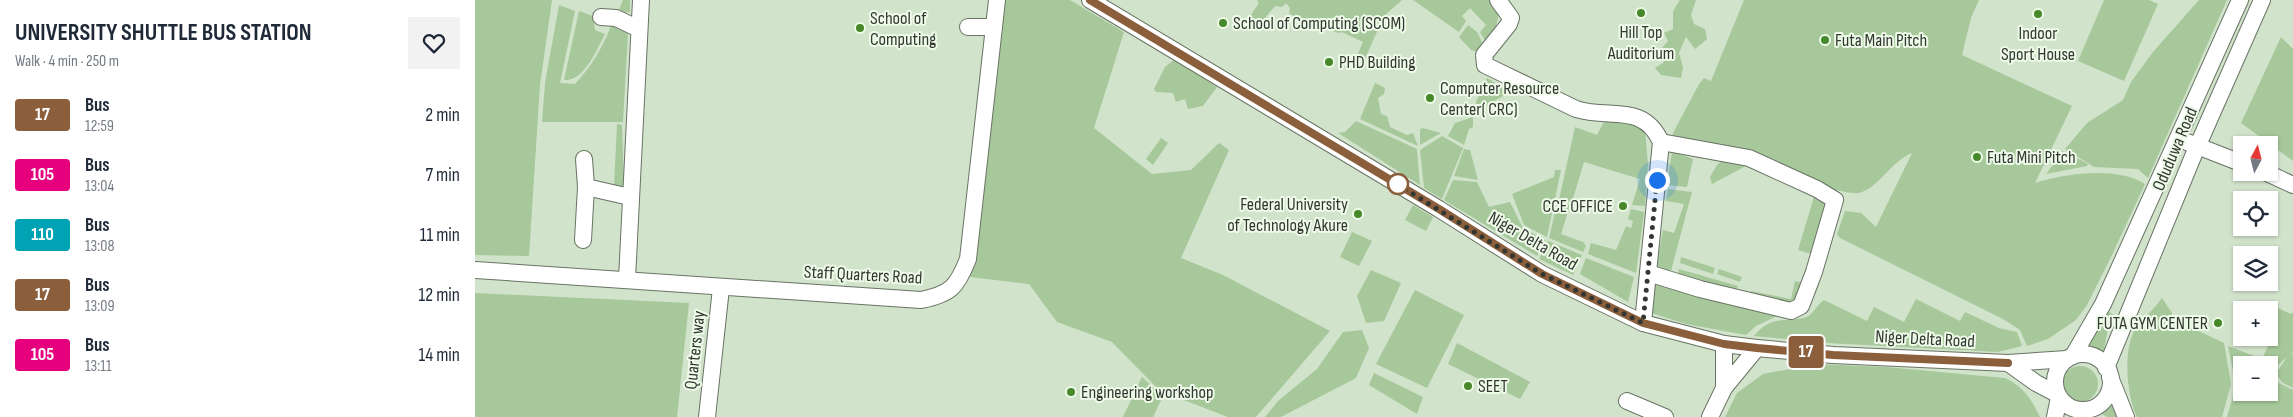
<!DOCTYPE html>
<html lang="en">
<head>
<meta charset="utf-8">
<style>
	:root { --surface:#fff; --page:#f2f2f3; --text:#1f2937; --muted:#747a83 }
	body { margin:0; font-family:"Sofia Sans Condensed",sans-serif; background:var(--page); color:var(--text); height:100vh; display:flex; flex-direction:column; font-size:19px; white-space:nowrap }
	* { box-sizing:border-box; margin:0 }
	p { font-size:16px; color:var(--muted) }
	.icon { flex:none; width:28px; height:28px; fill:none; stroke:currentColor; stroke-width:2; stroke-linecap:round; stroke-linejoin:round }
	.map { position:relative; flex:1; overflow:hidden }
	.side { display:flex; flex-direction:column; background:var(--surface); width:475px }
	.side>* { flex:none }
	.badge { padding:0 10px; border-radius:4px; font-size:18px; line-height:32px }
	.needle { width:32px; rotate:7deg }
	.buttons { position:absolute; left:1758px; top:136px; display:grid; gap:10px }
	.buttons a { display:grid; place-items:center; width:45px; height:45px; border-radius:0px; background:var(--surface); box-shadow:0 1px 4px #0004; font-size:25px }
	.you { position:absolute; width:25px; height:25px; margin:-12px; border:4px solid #fff; border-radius:50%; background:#1a73e8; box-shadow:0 0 0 8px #1a73e833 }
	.map>.badge { position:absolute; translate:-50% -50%; box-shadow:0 0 0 2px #fff }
	.round { display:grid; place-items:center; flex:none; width:52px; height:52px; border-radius:0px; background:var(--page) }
	.overview { display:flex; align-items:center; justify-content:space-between; height:85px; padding:0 15px }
	h1 { font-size:24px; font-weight:700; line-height:38px }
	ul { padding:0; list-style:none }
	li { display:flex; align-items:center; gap:15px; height:60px; padding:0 15px }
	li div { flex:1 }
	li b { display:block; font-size:19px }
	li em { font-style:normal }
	li .badge { min-width:55px; font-weight:700; text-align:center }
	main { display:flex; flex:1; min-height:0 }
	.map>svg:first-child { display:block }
	.built { fill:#d2e3cc; fill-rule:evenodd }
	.green { fill:#a6c89a }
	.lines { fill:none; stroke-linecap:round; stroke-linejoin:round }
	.minor-casing { stroke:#687364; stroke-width:18 }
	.minor { stroke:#fff; stroke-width:16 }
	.line-casing { stroke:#fff; stroke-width:11 }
	.line { stroke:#8b5e3c; stroke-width:8 }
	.walk { stroke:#323731; stroke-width:5; stroke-dasharray:0 9 }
	.poi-dot { fill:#47882a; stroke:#eefbe9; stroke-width:2 }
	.stop-dot { fill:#fff; stroke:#8b5e3c; stroke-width:2.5 }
	.labels { text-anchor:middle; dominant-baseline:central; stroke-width:4; stroke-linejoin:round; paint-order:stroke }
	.poi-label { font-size:18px; fill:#323731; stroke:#eefbe9; text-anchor:start }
	.street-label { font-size:18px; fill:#323731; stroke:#eefbe9 }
</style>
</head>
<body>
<main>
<section class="side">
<div class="overview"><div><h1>UNIVERSITY SHUTTLE BUS STATION</h1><p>Walk · 4 min · 250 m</p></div><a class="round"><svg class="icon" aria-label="heart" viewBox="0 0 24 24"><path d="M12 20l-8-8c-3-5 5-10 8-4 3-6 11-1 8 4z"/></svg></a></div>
<ul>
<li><span class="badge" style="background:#8b5e3c;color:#fff">17</span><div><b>Bus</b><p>12:59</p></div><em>2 min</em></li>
<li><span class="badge" style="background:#e6007e;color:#fff">105</span><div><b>Bus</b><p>13:04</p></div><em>7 min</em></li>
<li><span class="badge" style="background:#00a3b4;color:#fff">110</span><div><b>Bus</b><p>13:08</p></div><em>11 min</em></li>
<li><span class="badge" style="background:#8b5e3c;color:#fff">17</span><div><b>Bus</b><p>13:09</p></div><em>12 min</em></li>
<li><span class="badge" style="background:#e6007e;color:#fff">105</span><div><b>Bus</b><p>13:11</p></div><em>14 min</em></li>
</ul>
</section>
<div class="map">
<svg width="1818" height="417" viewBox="0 0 1818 417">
	<rect width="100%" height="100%" fill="#e0eddc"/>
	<!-- built -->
	<path class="built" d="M0,0h1818v417h-1818zM1766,145h28v27h-28zM1766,200h28v28h-28zM1766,255h28v27h-28zM1766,310h28v28h-28zM1766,365h28v27h-28z"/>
	<!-- green -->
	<g class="green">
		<polygon points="0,0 77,0 65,85 54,256 0,255"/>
		<polygon points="148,0 155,0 155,12 148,13 144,10"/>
		<polygon points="529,0 595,0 649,32 619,128 677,174 716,170 744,143 754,150 706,258 748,275 855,331 781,417 753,417 685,391 637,342 582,322 554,284 495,277"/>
		<polygon points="782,0 927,0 909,16 886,68 879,63 888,42 867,32 865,33 859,32 858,29 842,22 833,27 814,13 815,8 811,3 807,7 800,6 780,30 773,26 774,18 784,3"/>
		<polygon points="938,0 1014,0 1025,10 1020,30 1012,44 1005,32 1011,25 995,8 987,16 991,21 984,32"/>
		<polygon points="1205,0 1221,0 1216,15 1219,24 1230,29 1232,39 1220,49 1211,37 1204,53 1208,67 1206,78 1186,75 1180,68 1188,63 1191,57 1187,48 1193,41 1189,33 1198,29 1198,11"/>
		<path d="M1269,0h235l-8,18 -9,37 110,51 -37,77c30,-10 83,-17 110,1l-33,71 -25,50 -11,15 -28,19 -21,7 -7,-16 -17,-11 -163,-81 -3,-4 8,-23 16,2 15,14 36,-74c-21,8 -33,35 -53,40 -6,1 -17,-2 -23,-3l-164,-49 1,-8 26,-49 5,-6 7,3z"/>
		<polygon points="1629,0 1674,0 1683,4 1649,81 1603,61"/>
		<polygon points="1724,0 1752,0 1673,178 1663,169 1619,167 1590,149 1612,123 1648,100 1656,82 1678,52"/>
		<path d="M84,5l16,6 -15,72 15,1c16,-17 28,-37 36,-58l7,-2 10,9 -5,89h-81l3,-39z"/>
		<path d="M104,11l14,5 2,14 10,4c-8,15 -21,48 -41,46z"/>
		<polygon points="993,25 1002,32 1010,48 1004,52 996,50 984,37"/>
		<polygon points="1806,37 1818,49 1818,161 1766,123"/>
		<polygon points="700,59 742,87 728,106 713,109 710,99 701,102 698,93 681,92 679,89 690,67"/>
		<polygon points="1012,78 1035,92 1002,111 1001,102"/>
		<polygon points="900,83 910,88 909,94 903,98 906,114 912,116 915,127 932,135 938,133 943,146 885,119"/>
		<polygon points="1132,116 1148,117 1170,130 1173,165 1170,206 1157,205 1165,179 1109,162 1097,202 1084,200 1100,127 1122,135"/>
		<polygon points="998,117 998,127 994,129 989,145 973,136 980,123"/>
		<polygon points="881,121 942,149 945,185 863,133 870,132"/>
		<polygon points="142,124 147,125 149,187 139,187"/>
		<polygon points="948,128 966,133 945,145 945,129"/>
		<polygon points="967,136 988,148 967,199 949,188 945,150"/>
		<polygon points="686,138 693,143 678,165 671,159"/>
		<polygon points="989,149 995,150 1003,180 979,176"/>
		<polygon points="1197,151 1218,159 1212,187 1192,185"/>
		<polygon points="1588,151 1613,164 1612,166 1571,174"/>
		<polygon points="1248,160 1257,160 1271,166 1237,184 1235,177 1242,165"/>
		<polygon points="1080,170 1086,170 1072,237 1049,225 1037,194 1079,177"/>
		<polygon points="978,180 1002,182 1014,207 1035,202 1048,228 1070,240 1062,256 969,200"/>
		<polygon points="1193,189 1217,192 1196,271 1181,268 1188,230 1199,233 1209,204 1191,201"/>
		<polygon points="1339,197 1355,202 1340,255 1323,250"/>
		<polygon points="1082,203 1095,205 1086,234 1108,242 1111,246 1108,252 1074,238"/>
		<polygon points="938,205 958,217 951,231 930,220"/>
		<polygon points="1156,209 1169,212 1161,273 1113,254 1116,243 1141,250 1151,226 1156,228 1158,221 1153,219"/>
		<polygon points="877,232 897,241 884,266 865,257"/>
		<polygon points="1073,241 1107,255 1098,275 1064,259"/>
		<polygon points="1206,257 1240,268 1238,274 1205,263"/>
		<polygon points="1111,258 1159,277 1153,302 1105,274"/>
		<polygon points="1204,269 1263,286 1261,292 1203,275"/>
		<polygon points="1244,269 1267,277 1265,282 1242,274"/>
		<polygon points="896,270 926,283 909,321 891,323 882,296"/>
		<polygon points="1320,281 1329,283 1323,304 1275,297 1276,291 1316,299"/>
		<polygon points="1180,283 1304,315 1281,326 1271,335 1211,324 1173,312"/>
		<polygon points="940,290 989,315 952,388 901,364"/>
		<polygon points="0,293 214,303 202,417 0,417"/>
		<path d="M1687,298l10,15 -1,5 53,25 7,41 -9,33h-85c-10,-21 -15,-68 -1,-89 8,-10 18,-19 26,-30z"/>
		<path d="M1441,299l44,22 5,-9 34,16 18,4 5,14 -24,6 -171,-9 -73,-7c16,-20 29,-14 50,-18 9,-2 12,-13 20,-18l43,21 7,-14 30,15z"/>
		<polygon points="1794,304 1816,314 1818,312 1818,353 1815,355 1818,354 1818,388 1808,383 1799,372 1804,369 1812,357 1797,370 1794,365 1766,365 1766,377 1760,381 1753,346 1787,359 1796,340 1792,338 1794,338 1794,310 1786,310"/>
		<polygon points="1632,311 1638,314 1633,328 1628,355 1621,350 1606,347"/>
		<polygon points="887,330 894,348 881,378 806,417 790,417 803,401 842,369 868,332"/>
		<polygon points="982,343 1055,382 1045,399 973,364"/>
		<path d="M1342,364l69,3 119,11c19,9 26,21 35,39h-315l12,-24 26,-19z"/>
		<circle cx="1605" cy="384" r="18"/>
		<polygon points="1794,372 1796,372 1804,383 1818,390 1818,417 1752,417 1761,386 1766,381 1766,392 1794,392"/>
		<polygon points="899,373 948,397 942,414 894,385"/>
		<polygon points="667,377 688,396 678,417 648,417"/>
		<polygon points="1636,402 1643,417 1632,417 1624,412"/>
	</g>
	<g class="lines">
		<defs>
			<g id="minor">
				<polyline points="615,0 964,209 1067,274 1168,323 1249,344 1282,348 1358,355 1533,363 1592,359"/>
				<path d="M1023,0l13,18 -2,6 -25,31 1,10 91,44c34,11 67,-7 85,33l-18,181"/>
				<polyline points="126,17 141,18 164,29"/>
				<polyline points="493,27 519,27"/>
				<polyline points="1712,142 1766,163"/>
				<polyline points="109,159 111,187 155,197"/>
				<polyline points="1790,172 1818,185"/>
				<polyline points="108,240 111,187"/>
				<path d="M0,270l446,30c30,-6 36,-13 47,-41l29,-259"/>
				<polyline points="1173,273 1225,289 1316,311 1326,306 1339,272 1360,200 1342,189 1274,158 1186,142"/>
				<polyline points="152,279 166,0"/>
				<circle cx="1608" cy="382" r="28"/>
				<polyline points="1598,356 1628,304 1765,0"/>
				<polyline points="1533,363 1561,383 1582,394"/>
				<polyline points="1631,368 1719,154 1787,0"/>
				<polyline points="1635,377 1651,417"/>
				<polyline points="1249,388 1249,344"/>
				<polyline points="1152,401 1190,417"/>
				<polyline points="232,417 246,288"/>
				<polyline points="1235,417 1249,388 1282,348"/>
				<polyline points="1580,417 1584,397"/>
			</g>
		</defs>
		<!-- minor casing -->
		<use href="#minor" class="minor-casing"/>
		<!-- minor -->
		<use href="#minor" class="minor"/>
	</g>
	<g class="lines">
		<defs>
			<polyline id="line" points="615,0 964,209 1067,274 1168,323 1249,344 1282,348 1358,355 1533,363"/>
		</defs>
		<!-- line casing -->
		<use href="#line" class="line-casing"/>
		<!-- line -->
		<use href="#line" class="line"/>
		<!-- walk -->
		<polyline class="walk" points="923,184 919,182 1067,274 1168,323 1182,180"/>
	</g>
	<!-- markers -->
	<g class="poi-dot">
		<circle cx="1166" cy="13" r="5"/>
		<circle cx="1563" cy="14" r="5"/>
		<circle cx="748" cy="23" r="5"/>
		<circle cx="385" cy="28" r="5"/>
		<circle cx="1350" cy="40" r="5"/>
		<circle cx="854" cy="62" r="5"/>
		<circle cx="955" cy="98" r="5"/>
		<circle cx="1502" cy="157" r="5"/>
		<circle cx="1148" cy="206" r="5"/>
		<circle cx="883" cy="214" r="5"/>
		<circle cx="1743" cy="323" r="5"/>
		<circle cx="993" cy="386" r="5"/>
		<circle cx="596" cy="392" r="5"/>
	</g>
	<circle class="stop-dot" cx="923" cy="184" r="10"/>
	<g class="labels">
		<!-- poi labels -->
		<g class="poi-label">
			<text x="395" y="18">School of<tspan x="395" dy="21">Computing</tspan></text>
			<text x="758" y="23">School of Computing (SCOM)</text>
			<text x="1166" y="32" text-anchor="middle">Hill Top<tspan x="1166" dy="21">Auditorium</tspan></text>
			<text x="1563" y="33" text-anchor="middle">Indoor<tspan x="1563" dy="21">Sport House</tspan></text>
			<text x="1360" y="40">Futa Main Pitch</text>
			<text x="864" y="62">PHD Building</text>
			<text x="965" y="88">Computer Resource<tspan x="965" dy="21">Center( CRC)</tspan></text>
			<text x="1512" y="157">Futa Mini Pitch</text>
			<text x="873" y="204" text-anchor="end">Federal University<tspan x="873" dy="21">of Technology Akure</tspan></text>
			<text x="1138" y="206" text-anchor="end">CCE OFFICE</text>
			<text x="1733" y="323" text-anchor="end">FUTA GYM CENTER</text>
			<text x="1003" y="386">SEET</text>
			<text x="606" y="392">Engineering workshop</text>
		</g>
		<!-- street labels -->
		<g class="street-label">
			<text transform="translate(1700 149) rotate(-67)">Oduduwa Road</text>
			<text transform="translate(1058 241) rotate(30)">Niger Delta Road</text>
			<text transform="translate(388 275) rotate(3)">Staff Quarters Road</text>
			<text transform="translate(1450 339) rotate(3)">Niger Delta Road</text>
			<text transform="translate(220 350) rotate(-84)">Quarters way</text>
		</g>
	</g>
</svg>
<div class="buttons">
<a><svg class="needle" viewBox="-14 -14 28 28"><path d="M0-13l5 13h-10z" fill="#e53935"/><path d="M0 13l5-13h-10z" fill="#747a83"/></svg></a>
<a><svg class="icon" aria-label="locate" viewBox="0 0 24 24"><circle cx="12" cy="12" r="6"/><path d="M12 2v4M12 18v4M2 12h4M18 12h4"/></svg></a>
<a><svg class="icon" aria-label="layers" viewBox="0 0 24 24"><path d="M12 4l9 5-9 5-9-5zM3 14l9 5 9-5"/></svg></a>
<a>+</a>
<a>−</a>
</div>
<div class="you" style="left:1182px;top:180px"></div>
<b class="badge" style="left:1331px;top:352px;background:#8b5e3c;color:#fff">17</b>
</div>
</main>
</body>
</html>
